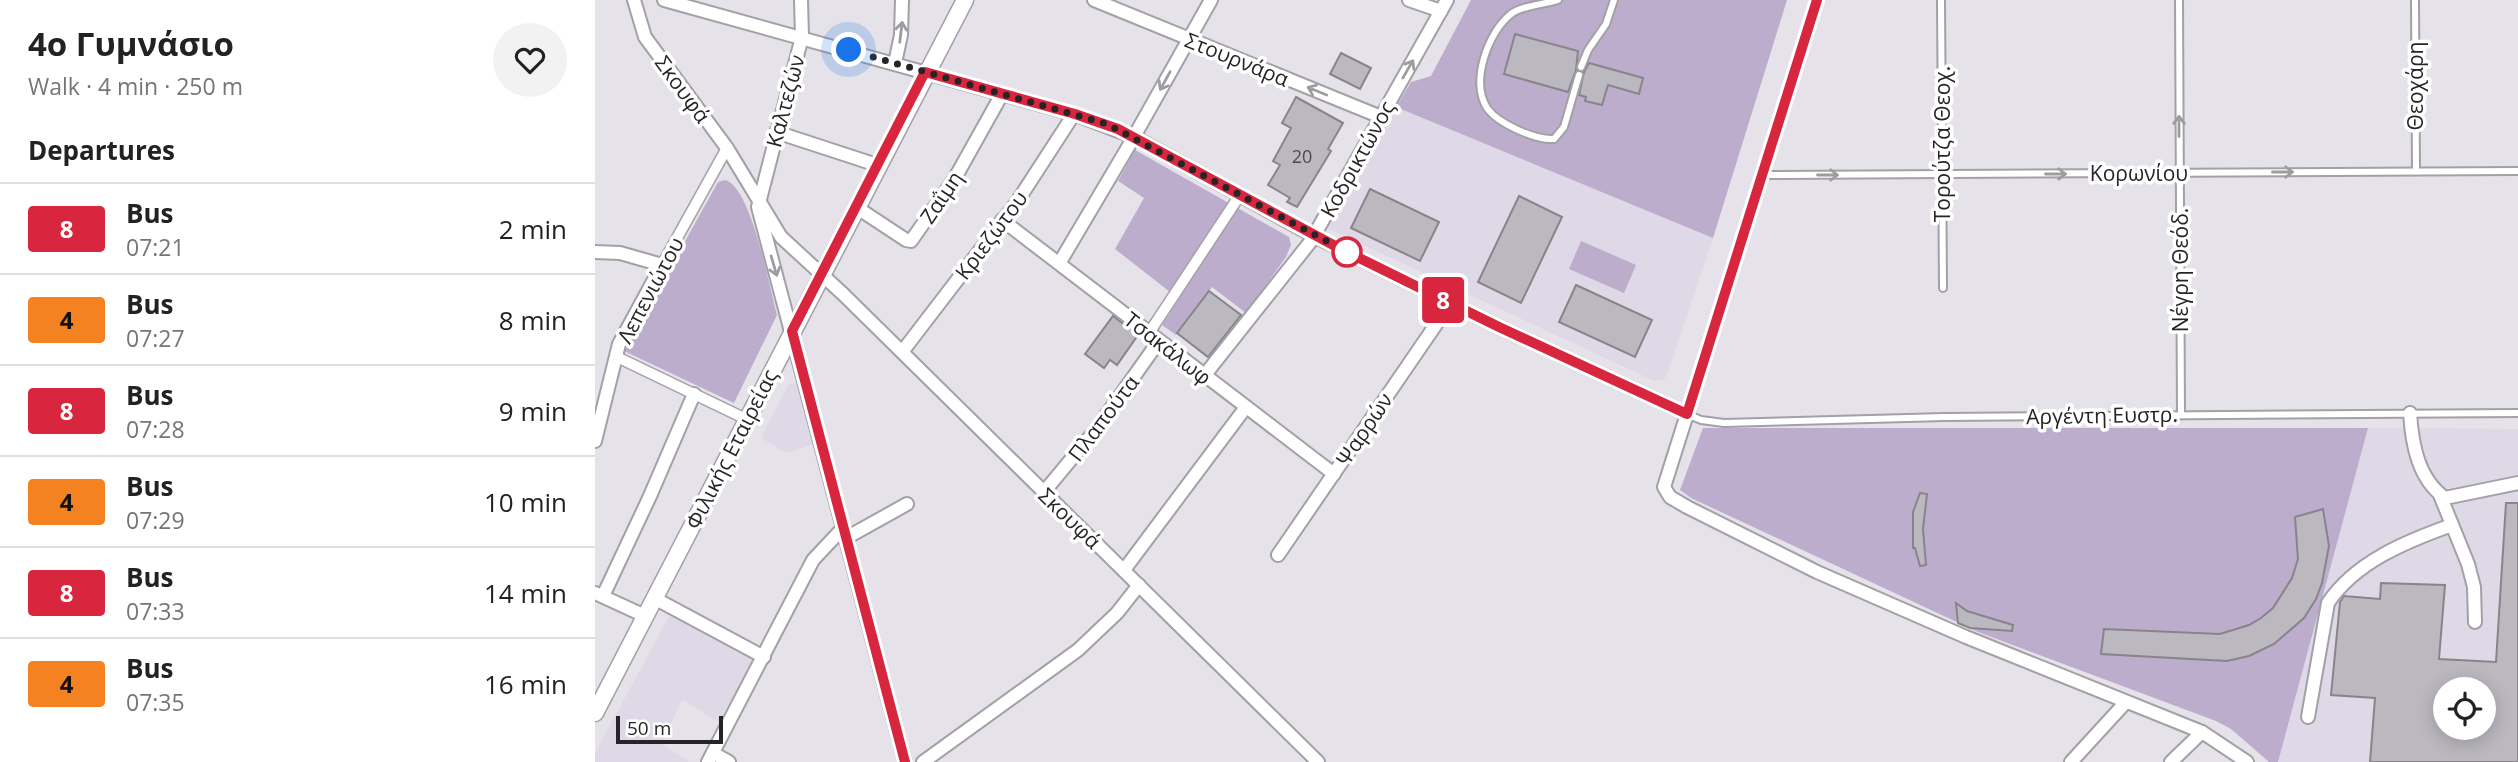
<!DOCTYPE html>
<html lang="en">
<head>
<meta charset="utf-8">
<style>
	:root { --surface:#fff; --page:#f2f2f2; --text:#222; --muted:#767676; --line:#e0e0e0 }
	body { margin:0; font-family:"Open Sans",sans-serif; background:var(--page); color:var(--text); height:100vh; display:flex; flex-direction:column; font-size:26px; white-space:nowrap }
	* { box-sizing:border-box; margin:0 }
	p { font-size:23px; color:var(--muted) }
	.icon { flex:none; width:38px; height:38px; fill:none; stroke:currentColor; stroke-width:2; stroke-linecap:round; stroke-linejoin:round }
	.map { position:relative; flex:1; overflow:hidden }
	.side { display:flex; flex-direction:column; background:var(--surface); width:595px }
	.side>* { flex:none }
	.badge { padding:0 14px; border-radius:5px; font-size:24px; line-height:46px }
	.controls { position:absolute; left:1838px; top:677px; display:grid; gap:14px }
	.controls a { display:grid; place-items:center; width:63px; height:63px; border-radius:50%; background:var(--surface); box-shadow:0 4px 18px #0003; font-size:35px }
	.scale { position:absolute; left:21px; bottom:18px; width:107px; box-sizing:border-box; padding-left:7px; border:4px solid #262427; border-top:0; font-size:19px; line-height:24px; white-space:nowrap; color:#262427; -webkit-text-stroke:5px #fff; paint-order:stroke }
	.you { position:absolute; width:35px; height:35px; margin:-18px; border:5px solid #fff; border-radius:50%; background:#1a73e8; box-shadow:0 0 0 10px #1a73e833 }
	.map>.badge { position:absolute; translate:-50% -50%; box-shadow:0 0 0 4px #fff }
	h2 { padding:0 28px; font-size:26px; line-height:63px }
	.round { display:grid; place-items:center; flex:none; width:74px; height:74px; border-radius:37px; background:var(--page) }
	.head { display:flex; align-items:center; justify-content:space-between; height:119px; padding:0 28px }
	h1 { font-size:33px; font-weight:700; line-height:52px }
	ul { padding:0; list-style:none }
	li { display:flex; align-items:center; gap:21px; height:91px; padding:0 28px; border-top:2px solid var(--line) }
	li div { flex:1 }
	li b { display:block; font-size:26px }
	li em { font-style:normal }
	li .badge { min-width:77px; font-weight:700; text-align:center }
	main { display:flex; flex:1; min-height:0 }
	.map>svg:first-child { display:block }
	.built { fill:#dfd8e6; fill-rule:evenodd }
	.green { fill:#bdadcc }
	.building { fill:#bbb8bf; stroke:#87848b; stroke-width:2; fill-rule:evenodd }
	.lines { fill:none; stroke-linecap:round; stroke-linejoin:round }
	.service-casing { stroke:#a3a0a6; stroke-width:10 }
	.pedestrian-casing { stroke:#a3a0a6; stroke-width:13 }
	.minor-casing { stroke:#a3a0a6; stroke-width:16 }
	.tertiary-casing { stroke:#a3a0a6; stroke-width:19 }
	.service { stroke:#fff; stroke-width:6 }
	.pedestrian { stroke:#fff; stroke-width:10 }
	.minor { stroke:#fff; stroke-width:12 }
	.tertiary { stroke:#fff; stroke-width:16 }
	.oneway { stroke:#9d9c9e }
	.line-casing { stroke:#fff; stroke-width:16 }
	.line { stroke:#d7263d; stroke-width:10 }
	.walk { stroke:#262427; stroke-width:7; stroke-dasharray:0 12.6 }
	.stop-dot { fill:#fff; stroke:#d7263d; stroke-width:3.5 }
	.labels { text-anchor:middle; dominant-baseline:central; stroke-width:7; stroke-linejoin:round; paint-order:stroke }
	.number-label { font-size:18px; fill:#4b494d }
	.street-label { font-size:21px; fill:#262427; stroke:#fff }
</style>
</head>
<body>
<main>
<section class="side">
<div class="head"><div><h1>4ο Γυμνάσιο</h1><p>Walk · 4 min · 250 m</p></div><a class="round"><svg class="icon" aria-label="heart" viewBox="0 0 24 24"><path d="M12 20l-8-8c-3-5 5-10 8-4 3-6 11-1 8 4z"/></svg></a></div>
<h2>Departures</h2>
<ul>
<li><span class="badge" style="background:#d7263d;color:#fff">8</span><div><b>Bus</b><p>07:21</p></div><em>2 min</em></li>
<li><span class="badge" style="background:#f58220;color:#111">4</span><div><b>Bus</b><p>07:27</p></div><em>8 min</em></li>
<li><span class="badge" style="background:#d7263d;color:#fff">8</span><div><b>Bus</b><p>07:28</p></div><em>9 min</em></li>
<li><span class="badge" style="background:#f58220;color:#111">4</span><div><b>Bus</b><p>07:29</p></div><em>10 min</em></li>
<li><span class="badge" style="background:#d7263d;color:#fff">8</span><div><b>Bus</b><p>07:33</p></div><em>14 min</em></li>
<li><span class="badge" style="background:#f58220;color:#111">4</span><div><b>Bus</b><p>07:35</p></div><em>16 min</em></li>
</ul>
</section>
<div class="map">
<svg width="1923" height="762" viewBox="0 0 1923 762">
	<rect width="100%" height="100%" fill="#e5e2e9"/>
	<!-- built -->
	<g class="built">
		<polygon points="801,107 1118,238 1072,375 1069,379 1064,381 1055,379 732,228"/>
		<polygon points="201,383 219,444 191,453 166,438 194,384"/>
		<path d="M1773,428l150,1v333h-240zM1850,690h38v38h-38z"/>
		<polygon points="75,615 158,658 124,722 87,699 67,744 94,762 0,762 0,753"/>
	</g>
	<!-- green -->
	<g class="green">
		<polygon points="876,0 1192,0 1118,238 801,107 816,82 836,76"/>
		<polygon points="540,150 694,237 696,245 691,257 651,313 617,287 581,335 567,325 584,299 520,249 549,198 523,181"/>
		<path d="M130,180c26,6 45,109 52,135l-43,88 -110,-52 94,-169z"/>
		<polygon points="986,241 1041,265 1029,293 974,269"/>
		<polygon points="1108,428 1773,428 1683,762 1674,762 1636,729 1621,721 1383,632 1096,498 1085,490"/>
	</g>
	<!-- building -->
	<g class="building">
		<polygon points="920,34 983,51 981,70 973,92 909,74"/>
		<polygon points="746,53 776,68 765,89 735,74"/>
		<polygon points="994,63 1048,78 1044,94 1013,85 1007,105 990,101 991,97 984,95 989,72"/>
		<polygon points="701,97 748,123 733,149 736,151 702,207 692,202 695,198 673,185 685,165 678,161 696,128 687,123"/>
		<polygon points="775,189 844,222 825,261 756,228"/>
		<polygon points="924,196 967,217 926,303 883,282"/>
		<polygon points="981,285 1057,320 1040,357 964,322"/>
		<polygon points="614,291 646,315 613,357 582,333"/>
		<polygon points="518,316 543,335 522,365 515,360 509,368 490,354"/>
		<polygon points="1325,493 1332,494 1328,529 1331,565 1325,566 1320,548 1318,548 1318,512"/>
		<path d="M1911,503h12v259h-148l5,-64 -44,-3 9,-93 4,-6 36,3 1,-16 64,2 -6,74 57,3zM1850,690h38v38h-38z"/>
		<polygon points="1728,509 1734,546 1727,583 1721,599 1709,618 1679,644 1654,656 1632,661 1506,654 1509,629 1625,634 1654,625 1666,618 1678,608 1697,578 1703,559 1700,517"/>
		<polygon points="1361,603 1372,611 1418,625 1417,631 1375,628 1363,623"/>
	</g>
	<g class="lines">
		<defs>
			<g id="service">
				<path d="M963,0c-15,5 -35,5 -47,14 -23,18 -41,68 -24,94 7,10 20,17 31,22 11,5 24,10 36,9l10,-12 15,-52"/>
				<polyline points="1222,0 1092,414 1106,420 1129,423 1349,417 1923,413"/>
				<polyline points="1346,0 1348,288"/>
				<polyline points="1584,0 1586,415"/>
				<polyline points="1820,0 1821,171"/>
				<polyline points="986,67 993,50 1011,24 1019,0"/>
				<polyline points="1165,175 1923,171"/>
			</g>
			<g id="pedestrian">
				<polyline points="67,265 132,148"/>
				<polyline points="554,333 645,195"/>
				<polyline points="22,357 151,419"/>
			</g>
			<g id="minor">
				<polyline points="39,0 50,37 132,148 186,237 248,294 723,762"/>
				<polyline points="69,0 479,114 539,137 719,236 904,327 1092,414 1069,487 1075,497 1092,507 1222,572 1371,637 1607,732 1652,762"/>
				<polyline points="206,0 207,37 163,207 310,762"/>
				<polyline points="499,0 786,117"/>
				<polyline points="814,0 846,11"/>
				<polyline points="300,63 306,35 307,0"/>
				<polyline points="181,132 282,165"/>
				<polyline points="261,207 311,240 316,241 360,178 407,94"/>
				<polyline points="407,220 739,474"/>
				<polyline points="0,252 25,253 67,265 24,344 0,441"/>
				<polyline points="465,262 536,142 616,0"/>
				<polyline points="307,352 422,202 479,114"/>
				<polyline points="609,376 716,241 852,0"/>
				<path d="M1815,413c2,31 8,66 35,85l73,-15"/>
				<polyline points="449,492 503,427 564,341"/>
				<polyline points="1845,495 1873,564 1879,587 1880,622"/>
				<polyline points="251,538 312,504"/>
				<polyline points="683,555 855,304"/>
				<polyline points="529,570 651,407"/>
				<polyline points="0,593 50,616"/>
				<polyline points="8,596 55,496 99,394"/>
				<polyline points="59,598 169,657"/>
				<path d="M1713,717l20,-114c27,-41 79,-62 124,-78"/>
				<polyline points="118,753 134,762"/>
				<polyline points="113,762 218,560 248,528"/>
				<polyline points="328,762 483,650 522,613 544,585"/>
				<polyline points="1476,762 1531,702"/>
				<polyline points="1576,762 1607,732"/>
			</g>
			<polyline id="tertiary" points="0,713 370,0"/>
		</defs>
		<!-- service casing -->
		<use href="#service" class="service-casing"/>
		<!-- pedestrian casing -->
		<use href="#pedestrian" class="pedestrian-casing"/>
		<!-- minor casing -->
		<use href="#minor" class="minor-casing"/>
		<!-- tertiary casing -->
		<use href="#tertiary" class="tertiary-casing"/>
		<!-- service -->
		<use href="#service" class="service"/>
		<!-- pedestrian -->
		<use href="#pedestrian" class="pedestrian"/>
		<!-- minor -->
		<use href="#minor" class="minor"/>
		<!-- tertiary -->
		<use href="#tertiary" class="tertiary"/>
	</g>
	<!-- one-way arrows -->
	<defs><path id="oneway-shaft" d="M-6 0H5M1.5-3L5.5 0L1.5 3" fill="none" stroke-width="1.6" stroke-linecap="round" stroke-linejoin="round" transform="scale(1.75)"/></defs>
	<g class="oneway">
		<use href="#oneway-shaft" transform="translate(306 32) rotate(-83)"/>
		<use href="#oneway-shaft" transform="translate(813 69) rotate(-60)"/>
		<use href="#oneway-shaft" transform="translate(570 81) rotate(119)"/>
		<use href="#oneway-shaft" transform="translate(722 91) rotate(-158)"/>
		<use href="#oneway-shaft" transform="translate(1584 126) rotate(-90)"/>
		<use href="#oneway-shaft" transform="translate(1688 172)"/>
		<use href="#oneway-shaft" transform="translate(1461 174)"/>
		<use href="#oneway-shaft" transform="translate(1233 175)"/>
		<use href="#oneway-shaft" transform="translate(179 266) rotate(74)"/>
	</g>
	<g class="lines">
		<defs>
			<polyline id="line" points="310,762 197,331 330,72 480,114 523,129 742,247 904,327 1092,414 1222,0"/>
		</defs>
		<!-- line casing -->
		<use href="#line" class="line-casing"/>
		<!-- line -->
		<use href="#line" class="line"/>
		<!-- walk -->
		<polyline class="walk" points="254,50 512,124 752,252"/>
	</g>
	<!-- markers -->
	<circle class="stop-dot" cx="752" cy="252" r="14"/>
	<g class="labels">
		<!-- number labels -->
		<g class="number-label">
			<text x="707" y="156">20</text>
		</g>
		<!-- street labels -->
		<g class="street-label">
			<text transform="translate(642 59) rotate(22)">Στουρνάρα</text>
			<text transform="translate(1820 86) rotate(-90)">Θεοχάρη</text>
			<text transform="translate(88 89) rotate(54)">Σκουφά</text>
			<text transform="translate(190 101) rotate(-75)">Καλτεζών</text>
			<text transform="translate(1347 144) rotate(-90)">Τορούτζα Θεοχ.</text>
			<text transform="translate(762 159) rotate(-61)">Κοδρικτώνος</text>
			<text x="1544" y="173">Κορωνίου</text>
			<text transform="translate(346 197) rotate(-56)">Ζαΐμη</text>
			<text transform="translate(396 235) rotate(-53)">Κριεζώτου</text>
			<text transform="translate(1585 270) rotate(-90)">Νέγρη Θεόδ.</text>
			<text transform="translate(55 290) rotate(-62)">Λεπενιώτου</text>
			<text transform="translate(573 348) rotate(38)">Τσακάλωφ</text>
			<text transform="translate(1507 415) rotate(-1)">Αργέντη Ευστρ.</text>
			<text transform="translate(508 418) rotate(-53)">Πλαπούτα</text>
			<text transform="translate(769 429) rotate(-56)">Ψαρρών</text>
			<text transform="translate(136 449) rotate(-63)">Φιλικής Εταιρείας</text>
			<text transform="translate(475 518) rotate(44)">Σκουφά</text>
		</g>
	</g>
</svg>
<div class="controls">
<a><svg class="icon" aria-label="locate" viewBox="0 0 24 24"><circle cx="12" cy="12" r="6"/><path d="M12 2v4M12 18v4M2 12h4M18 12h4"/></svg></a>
</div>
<div class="scale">50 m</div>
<div class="you" style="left:254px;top:50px"></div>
<b class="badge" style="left:848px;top:300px;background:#d7263d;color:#fff">8</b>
</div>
</main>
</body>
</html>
